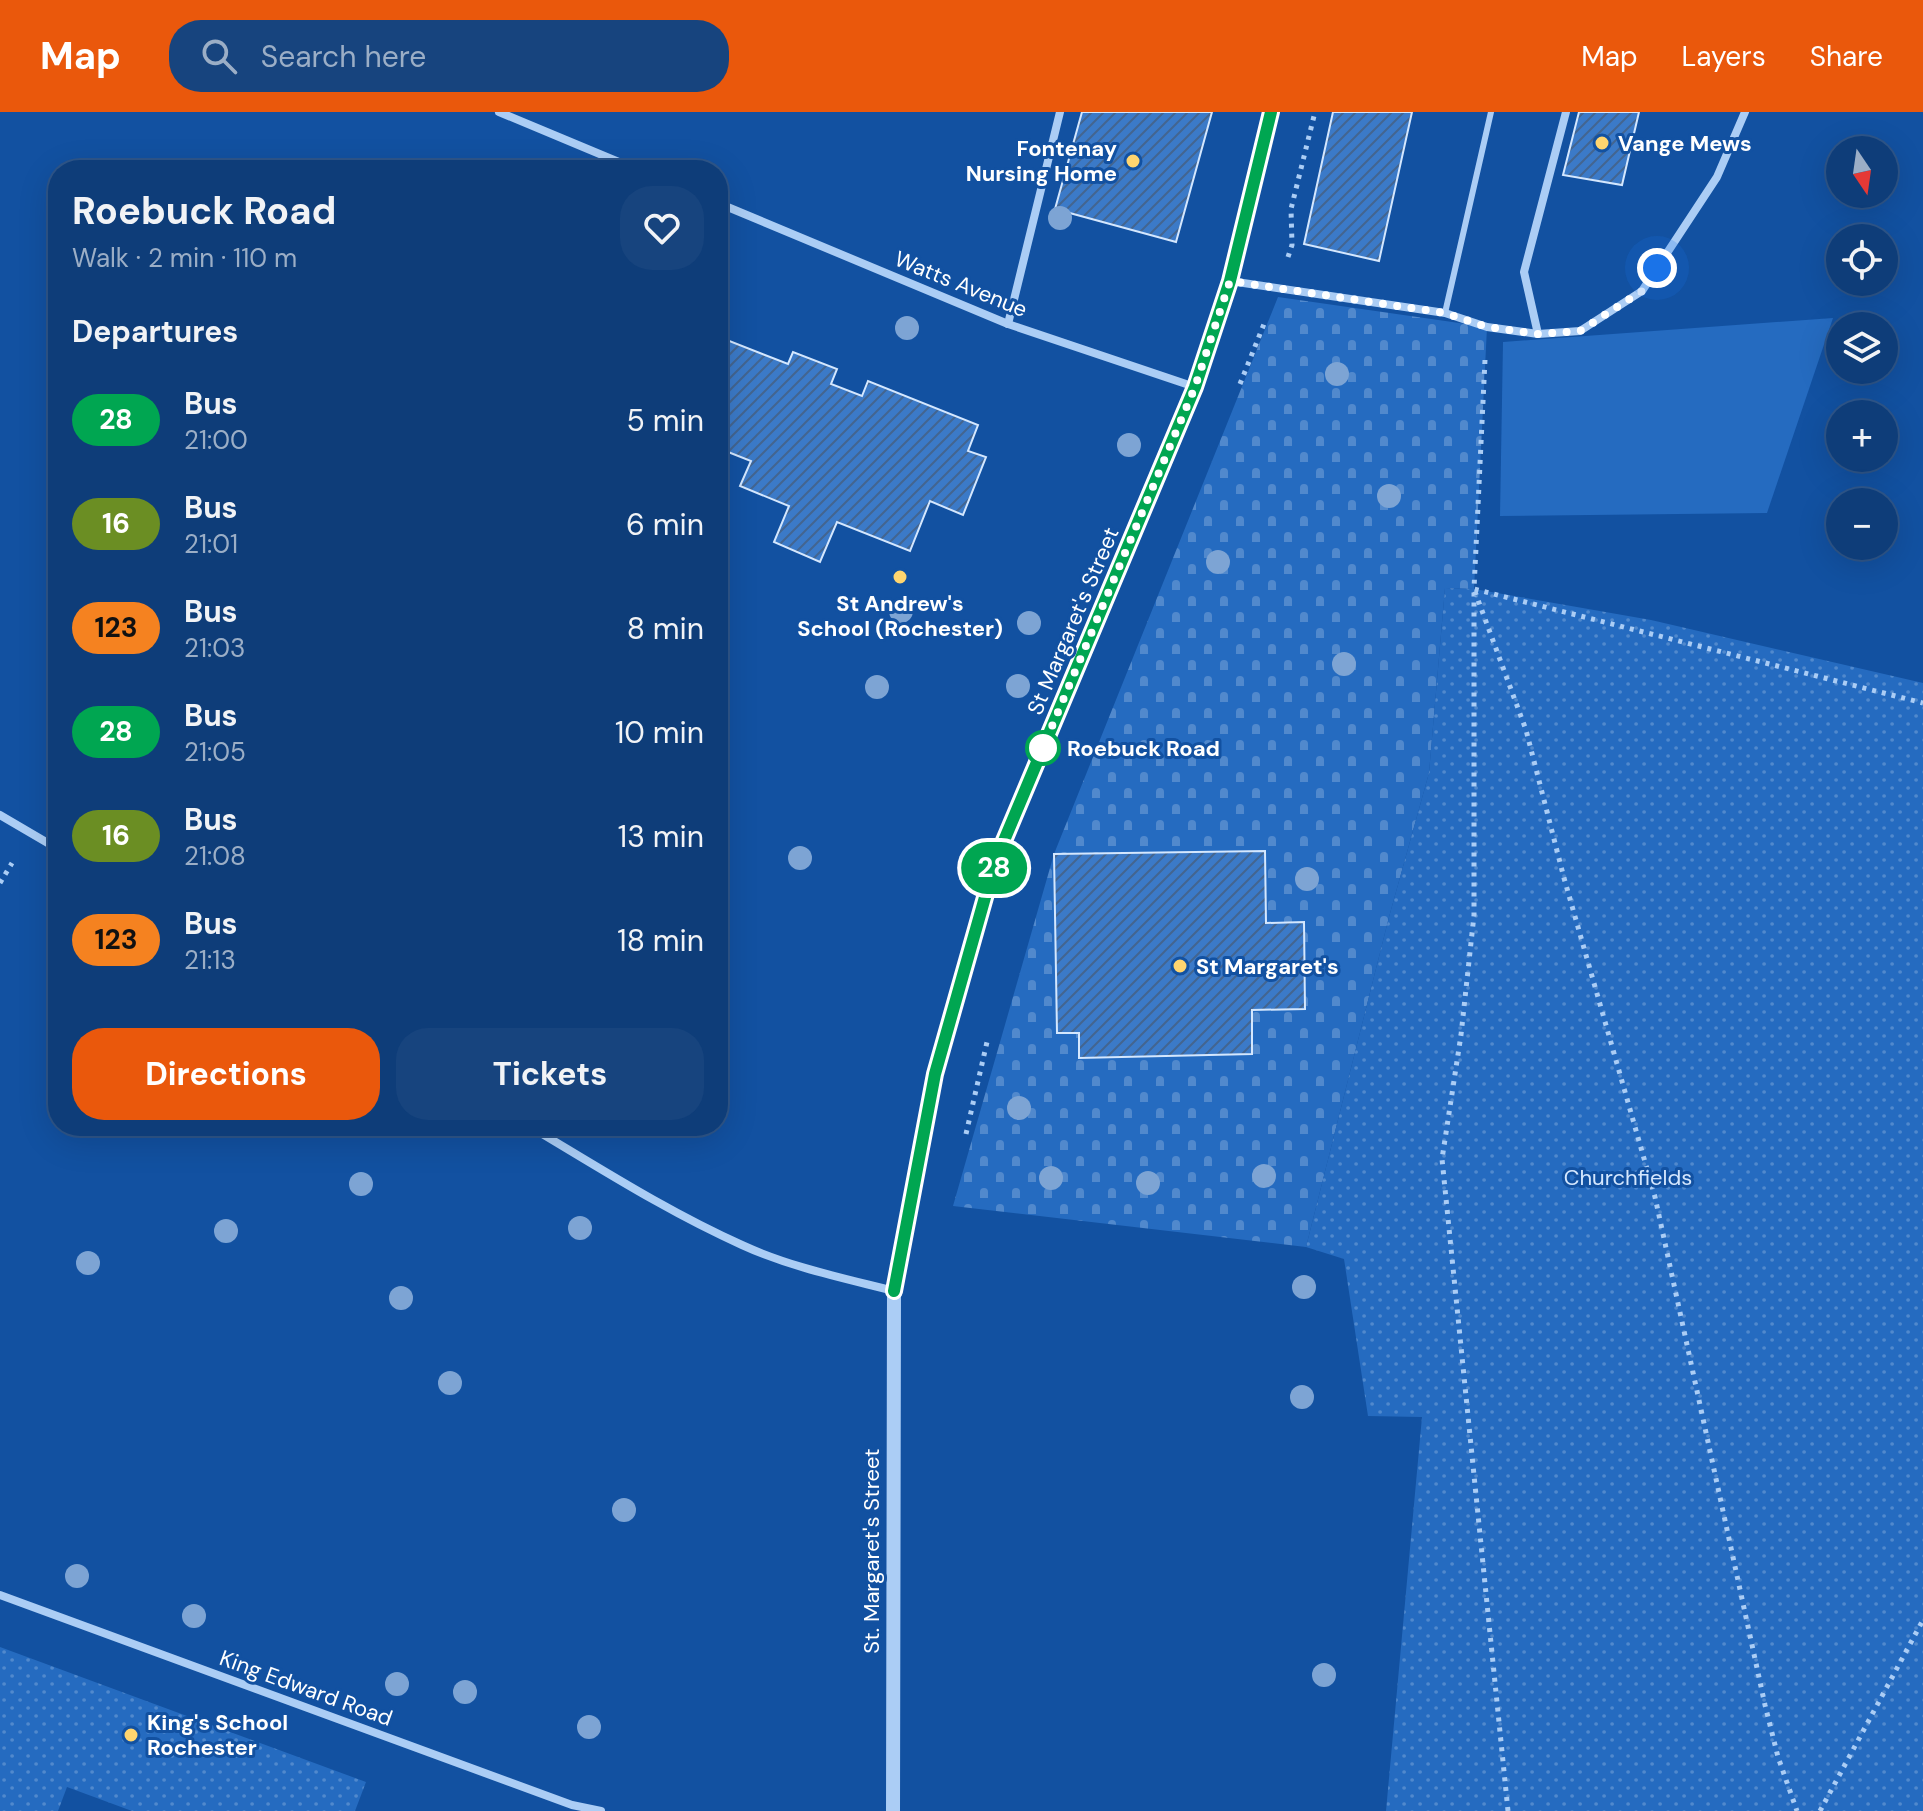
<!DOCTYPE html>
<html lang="en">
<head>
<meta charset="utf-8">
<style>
	:root { --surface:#0e3d79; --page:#17447e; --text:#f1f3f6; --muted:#9baec6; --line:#2e568a; --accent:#ea580c }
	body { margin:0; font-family:"DM Sans",sans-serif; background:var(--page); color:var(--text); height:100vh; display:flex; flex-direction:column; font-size:30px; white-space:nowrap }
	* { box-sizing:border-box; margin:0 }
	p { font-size:26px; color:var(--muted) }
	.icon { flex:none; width:44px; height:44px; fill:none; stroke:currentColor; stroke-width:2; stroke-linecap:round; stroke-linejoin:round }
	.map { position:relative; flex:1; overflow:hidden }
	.details { position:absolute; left:48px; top:48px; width:680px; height:976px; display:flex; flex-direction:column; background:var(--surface); border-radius:32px; box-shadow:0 8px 32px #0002,0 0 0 2px var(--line) }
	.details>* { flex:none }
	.badge { padding:0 16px; border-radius:26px; font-size:28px; line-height:52px }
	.needle { width:52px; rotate:167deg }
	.buttons { position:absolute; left:1826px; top:24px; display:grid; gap:16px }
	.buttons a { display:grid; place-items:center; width:72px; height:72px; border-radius:50%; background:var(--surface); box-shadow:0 8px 32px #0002,0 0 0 2px var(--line); font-size:40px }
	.you { position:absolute; width:40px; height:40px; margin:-20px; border:6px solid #fff; border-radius:50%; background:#1a73e8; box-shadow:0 0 0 12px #1a73e833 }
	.map>.badge { position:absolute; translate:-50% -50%; box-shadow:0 0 0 4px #fff }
	h2 { padding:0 24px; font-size:30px; line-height:72px }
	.round { display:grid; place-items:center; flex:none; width:84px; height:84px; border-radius:32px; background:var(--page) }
	.summary { display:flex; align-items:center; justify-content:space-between; height:136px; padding:0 24px }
	h1 { font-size:38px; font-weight:700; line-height:60px }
	.action { display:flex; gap:16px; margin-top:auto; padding:16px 24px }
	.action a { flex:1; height:92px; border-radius:32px; background:var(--accent); color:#fff; font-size:32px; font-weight:700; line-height:92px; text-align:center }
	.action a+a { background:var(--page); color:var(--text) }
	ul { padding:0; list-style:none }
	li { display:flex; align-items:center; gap:24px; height:104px; padding:0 24px }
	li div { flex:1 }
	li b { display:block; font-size:30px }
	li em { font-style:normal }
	li .badge { min-width:88px; font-weight:700; text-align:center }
	header { display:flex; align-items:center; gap:48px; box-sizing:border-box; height:112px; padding:0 40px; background:var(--accent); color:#fff }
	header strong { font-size:38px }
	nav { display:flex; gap:44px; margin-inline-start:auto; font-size:28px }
	.search { width:560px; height:72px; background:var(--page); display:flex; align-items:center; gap:20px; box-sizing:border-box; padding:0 28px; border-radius:32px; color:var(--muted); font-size:30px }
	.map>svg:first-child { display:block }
	.green { fill:#256bc0 }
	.cemetery { fill:url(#cemetery-stones) }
	.park { fill:url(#park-dots) }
	.building { fill:url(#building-hatch); stroke:#d4e7fe; stroke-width:2 }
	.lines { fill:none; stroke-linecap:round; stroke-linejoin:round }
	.path { stroke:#abcdf5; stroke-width:5; stroke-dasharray:4 6; stroke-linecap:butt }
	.service { stroke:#abcdf5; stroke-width:6 }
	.minor { stroke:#abcdf5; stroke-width:8 }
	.tertiary { stroke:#abcdf5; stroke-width:14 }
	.tree { fill:#7da4d4 }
	.line-casing { stroke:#fff; stroke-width:18 }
	.line { stroke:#00a651; stroke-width:12 }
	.walk { stroke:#fff; stroke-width:8; stroke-dasharray:0 14.4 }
	.poi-dot { fill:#ffd56f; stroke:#1251a1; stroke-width:3 }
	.stop-dot { fill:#fff; stroke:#00a651; stroke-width:4 }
	.labels { text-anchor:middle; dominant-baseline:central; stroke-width:6; stroke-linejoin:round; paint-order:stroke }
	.poi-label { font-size:22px; font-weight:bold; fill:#fff; stroke:#1251a1; text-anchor:start }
	.street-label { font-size:22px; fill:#fff; stroke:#1251a1 }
	.stop-label { font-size:22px; font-weight:bold; fill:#fff; stroke:#1251a1; text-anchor:start }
	.park-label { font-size:22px; fill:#d4e7fe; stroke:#1251a1 }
</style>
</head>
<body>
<header>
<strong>Map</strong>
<div class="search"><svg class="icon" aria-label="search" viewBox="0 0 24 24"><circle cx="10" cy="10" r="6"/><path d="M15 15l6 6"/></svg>Search here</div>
<nav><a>Map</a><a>Layers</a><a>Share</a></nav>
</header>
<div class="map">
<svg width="1923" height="1699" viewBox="0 0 1923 1699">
	<defs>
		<pattern id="cemetery-stones" width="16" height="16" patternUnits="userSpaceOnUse" patternTransform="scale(2)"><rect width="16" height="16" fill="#256bc0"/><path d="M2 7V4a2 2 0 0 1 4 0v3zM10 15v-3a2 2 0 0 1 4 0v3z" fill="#5189cd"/></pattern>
		<pattern id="park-dots" width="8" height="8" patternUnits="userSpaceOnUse" patternTransform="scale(2)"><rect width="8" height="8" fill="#256bc0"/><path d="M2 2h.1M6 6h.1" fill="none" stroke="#5189cd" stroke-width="1.8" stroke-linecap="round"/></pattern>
		<pattern id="building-hatch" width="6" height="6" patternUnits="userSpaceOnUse" patternTransform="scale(2)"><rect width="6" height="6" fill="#3b7ac8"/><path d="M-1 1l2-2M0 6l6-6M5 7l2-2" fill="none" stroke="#436590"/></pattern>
	</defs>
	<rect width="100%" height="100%" fill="#1251a1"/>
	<!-- green -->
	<polygon class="green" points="1833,206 1767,401 1500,404 1503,230"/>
	<!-- cemetery -->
	<polygon class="cemetery" points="1278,185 1487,215 1474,477 1445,476 1429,661 1389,805 1306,1135 953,1094 1054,742"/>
	<!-- park -->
	<g class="park">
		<polygon points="1445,476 1474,477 1651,508 1923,571 1923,1699 1386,1699 1422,1305 1368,1304 1344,1147 1306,1135 1389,805 1429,661"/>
		<polygon points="0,1535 366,1670 355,1699 132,1699 67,1675 58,1699 0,1699"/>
	</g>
	<!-- building -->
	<g class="building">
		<polygon points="1082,0 1212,0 1176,130 1055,97"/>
		<polygon points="1333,0 1412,0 1379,149 1304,132"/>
		<polygon points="1579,0 1639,0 1622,73 1563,63"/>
		<polygon points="718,204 726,207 719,225 788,252 793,240 837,257 831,272 862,284 868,269 978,313 968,339 986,345 963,403 930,389 910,439 837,410 820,450 774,430 789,394 740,374 751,349 718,336"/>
		<polygon points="1265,739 1266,811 1304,810 1305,897 1252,898 1252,942 1079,946 1079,921 1057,921 1054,742"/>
	</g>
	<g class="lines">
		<!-- path -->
		<g class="path">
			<polyline points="1288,145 1292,133 1291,97 1315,0"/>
			<polyline points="1485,248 1474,477 1923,591"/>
			<polyline points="1240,272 1266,207"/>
			<polyline points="0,771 12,751"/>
			<polyline points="966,1022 987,930"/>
			<polyline points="1508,1699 1442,1047 1461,923 1474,803 1474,477 1526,618 1564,766 1655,1085 1765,1593 1778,1645 1797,1699"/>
			<polyline points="1820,1699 1923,1508"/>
		</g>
		<!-- service -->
		<polyline class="service" points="1445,201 1491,0"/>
		<!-- minor -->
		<g class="minor">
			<polyline points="499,0 638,58"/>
			<polyline points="718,91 1008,212 1195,275"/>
			<polyline points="1230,169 1445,201 1487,215 1538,222 1580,219 1642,179 1717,65 1745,0"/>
			<polyline points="1008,212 1060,0"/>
			<polyline points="1538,222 1524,160 1566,0"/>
			<polyline points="0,703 58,737"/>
			<path d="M529,1014c69,41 139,86 213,119 48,22 101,33 152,46"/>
			<polyline points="0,1483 572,1693 601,1699"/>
		</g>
		<!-- tertiary -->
		<polyline class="tertiary" points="893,1699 894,1179 935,962 995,750 1195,275 1230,169 1271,0"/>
	</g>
	<!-- trees -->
	<g class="tree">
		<circle cx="1060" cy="106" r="12"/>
		<circle cx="907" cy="216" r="12"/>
		<circle cx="1337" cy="262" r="12"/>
		<circle cx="1129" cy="333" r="12"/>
		<circle cx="1389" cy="384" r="12"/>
		<circle cx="1218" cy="450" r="12"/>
		<circle cx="901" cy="499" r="12"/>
		<circle cx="1029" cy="511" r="12"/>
		<circle cx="1344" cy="552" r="12"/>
		<circle cx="1018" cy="574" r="12"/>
		<circle cx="877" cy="575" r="12"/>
		<circle cx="800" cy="746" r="12"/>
		<circle cx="1307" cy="767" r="12"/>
		<circle cx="1019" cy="996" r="12"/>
		<circle cx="1264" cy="1064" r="12"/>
		<circle cx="1051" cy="1066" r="12"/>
		<circle cx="1148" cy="1071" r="12"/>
		<circle cx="361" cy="1072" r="12"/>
		<circle cx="580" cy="1116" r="12"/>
		<circle cx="226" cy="1119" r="12"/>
		<circle cx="88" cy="1151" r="12"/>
		<circle cx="1304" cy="1175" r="12"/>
		<circle cx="401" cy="1186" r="12"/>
		<circle cx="450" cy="1271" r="12"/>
		<circle cx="1302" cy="1285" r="12"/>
		<circle cx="624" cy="1398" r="12"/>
		<circle cx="77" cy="1464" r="12"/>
		<circle cx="194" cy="1504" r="12"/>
		<circle cx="1324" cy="1563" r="12"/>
		<circle cx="397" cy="1572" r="12"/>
		<circle cx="465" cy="1580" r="12"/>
		<circle cx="589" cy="1615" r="12"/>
	</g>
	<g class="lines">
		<defs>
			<polyline id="line" points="894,1179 935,962 995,750 1195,275 1230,169 1271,0"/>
		</defs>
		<!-- line casing -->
		<use href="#line" class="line-casing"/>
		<!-- line -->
		<use href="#line" class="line"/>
		<!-- walk -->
		<polyline class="walk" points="1043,636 1042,638 1195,275 1230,169 1445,201 1487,215 1538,222 1580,219 1642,179 1657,156"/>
	</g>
	<!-- markers -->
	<g class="poi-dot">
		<circle cx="1602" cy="31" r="8"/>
		<circle cx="1133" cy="49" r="8"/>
		<circle cx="900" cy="465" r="8"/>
		<circle cx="1180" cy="854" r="8"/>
		<circle cx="131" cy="1623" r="8"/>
	</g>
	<circle class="stop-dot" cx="1043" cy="636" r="16"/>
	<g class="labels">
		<!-- poi labels -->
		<g class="poi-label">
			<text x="1618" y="31">Vange Mews</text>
			<text x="1117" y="36" text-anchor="end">Fontenay<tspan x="1117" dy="25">Nursing Home</tspan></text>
			<text x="900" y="491" text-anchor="middle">St Andrew's<tspan x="900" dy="25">School (Rochester)</tspan></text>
			<text x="1196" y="854">St Margaret's</text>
			<text x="147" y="1610">King's School<tspan x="147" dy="25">Rochester</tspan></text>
		</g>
		<!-- street labels -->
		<g class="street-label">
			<text transform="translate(961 172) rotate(22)">Watts Avenue</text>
			<text transform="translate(1073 509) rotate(-67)">St Margaret's Street</text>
			<text transform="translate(871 1439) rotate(-90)">St. Margaret's Street</text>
			<text transform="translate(306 1576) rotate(20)">King Edward Road</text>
		</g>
		<!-- stop labels -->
		<g class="stop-label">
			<text x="1067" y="636">Roebuck Road</text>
		</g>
		<!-- park labels -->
		<g class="park-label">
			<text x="1628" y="1065">Churchfields</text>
		</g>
	</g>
</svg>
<div class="buttons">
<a><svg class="needle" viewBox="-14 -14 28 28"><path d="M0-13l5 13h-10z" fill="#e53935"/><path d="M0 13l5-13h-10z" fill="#9baec6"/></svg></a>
<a><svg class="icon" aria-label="locate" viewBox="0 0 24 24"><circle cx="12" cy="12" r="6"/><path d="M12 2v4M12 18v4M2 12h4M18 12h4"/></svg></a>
<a><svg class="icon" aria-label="layers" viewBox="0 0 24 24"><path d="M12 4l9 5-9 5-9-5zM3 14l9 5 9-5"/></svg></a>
<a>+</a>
<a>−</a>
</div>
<div class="you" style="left:1657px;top:156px"></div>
<b class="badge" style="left:994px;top:756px;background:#00a651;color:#fff">28</b>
<section class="details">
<div class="summary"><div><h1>Roebuck Road</h1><p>Walk · 2 min · 110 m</p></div><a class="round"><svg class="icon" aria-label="heart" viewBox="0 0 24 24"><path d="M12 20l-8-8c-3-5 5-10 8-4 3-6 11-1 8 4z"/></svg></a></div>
<h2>Departures</h2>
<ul>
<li><span class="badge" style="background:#00a651;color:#fff">28</span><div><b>Bus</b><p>21:00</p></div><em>5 min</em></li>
<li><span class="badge" style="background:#6b8e23;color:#fff">16</span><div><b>Bus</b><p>21:01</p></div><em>6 min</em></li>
<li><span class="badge" style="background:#f58220;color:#111">123</span><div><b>Bus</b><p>21:03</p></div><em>8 min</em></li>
<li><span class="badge" style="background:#00a651;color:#fff">28</span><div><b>Bus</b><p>21:05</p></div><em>10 min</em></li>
<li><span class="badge" style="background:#6b8e23;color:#fff">16</span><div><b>Bus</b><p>21:08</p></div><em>13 min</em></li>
<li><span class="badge" style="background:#f58220;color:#111">123</span><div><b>Bus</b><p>21:13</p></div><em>18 min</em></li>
</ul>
<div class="action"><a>Directions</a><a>Tickets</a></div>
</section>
</div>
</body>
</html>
